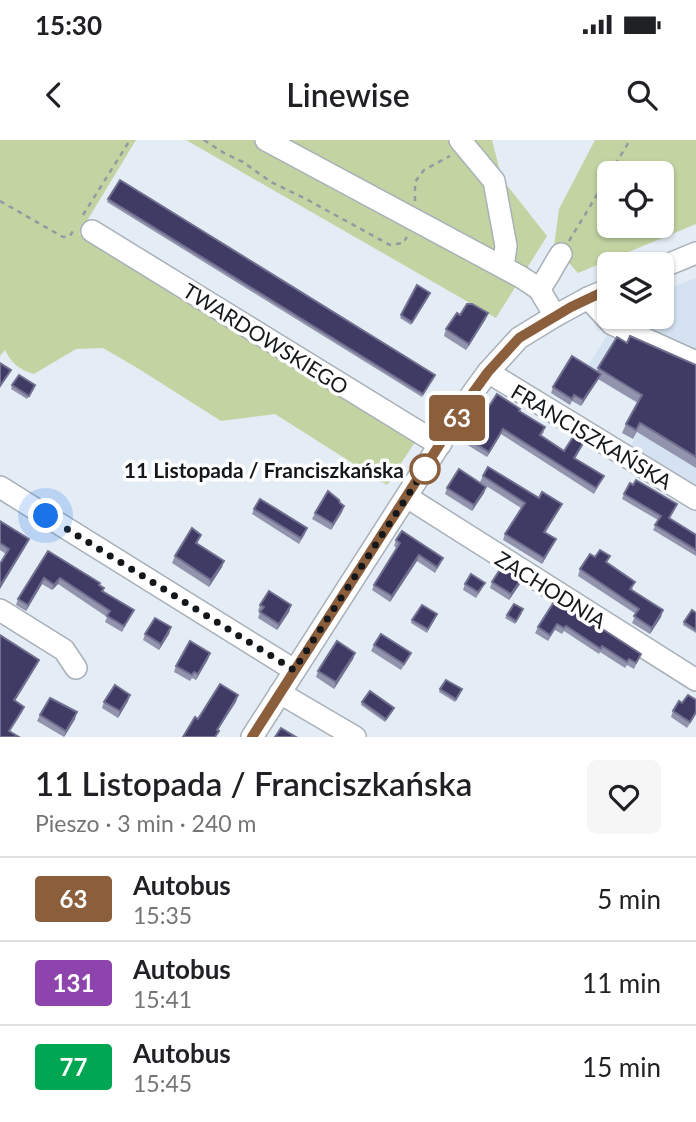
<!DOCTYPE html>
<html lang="pl">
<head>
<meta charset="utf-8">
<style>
	:root { --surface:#fff; --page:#f6f6f6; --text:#202124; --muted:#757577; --line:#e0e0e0 }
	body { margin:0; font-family:Lato,sans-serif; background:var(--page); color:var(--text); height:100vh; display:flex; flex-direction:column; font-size:26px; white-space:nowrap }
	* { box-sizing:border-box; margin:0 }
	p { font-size:23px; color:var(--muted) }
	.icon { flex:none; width:38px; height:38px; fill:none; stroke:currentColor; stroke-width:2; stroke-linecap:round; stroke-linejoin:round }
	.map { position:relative; height:597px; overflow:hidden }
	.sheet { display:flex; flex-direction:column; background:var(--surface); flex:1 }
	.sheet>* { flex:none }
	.badge { padding:0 14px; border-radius:5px; font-size:24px; line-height:46px }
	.fabs { position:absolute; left:597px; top:21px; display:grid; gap:14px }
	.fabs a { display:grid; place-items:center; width:77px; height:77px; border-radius:10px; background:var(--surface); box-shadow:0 2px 5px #0004; font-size:35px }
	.you { position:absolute; width:35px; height:35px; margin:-18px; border:5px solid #fff; border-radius:50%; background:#1a73e8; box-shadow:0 0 0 10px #1a73e833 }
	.map>.badge { position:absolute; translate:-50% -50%; box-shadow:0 0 0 4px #fff }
	.round { display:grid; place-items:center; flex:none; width:74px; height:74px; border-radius:10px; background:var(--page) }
	.headline { display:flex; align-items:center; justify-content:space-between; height:119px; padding:0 35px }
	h1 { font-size:33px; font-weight:600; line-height:52px }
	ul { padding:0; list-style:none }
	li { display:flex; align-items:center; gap:21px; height:84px; padding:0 35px; border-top:2px solid var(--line) }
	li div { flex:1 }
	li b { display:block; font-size:26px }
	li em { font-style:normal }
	li .badge { min-width:77px; font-weight:700; text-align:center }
	.status { display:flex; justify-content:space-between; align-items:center; height:49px; padding:0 35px; background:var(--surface); direction:ltr }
	.status svg { height:19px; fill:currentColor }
	header { display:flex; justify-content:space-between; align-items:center; height:91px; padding:0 35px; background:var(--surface); font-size:32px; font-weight:600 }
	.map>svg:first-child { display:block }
	.built { fill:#d5e2f1 }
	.green { fill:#c3d4a2; fill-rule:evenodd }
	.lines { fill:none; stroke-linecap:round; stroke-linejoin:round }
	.minor-casing { stroke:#a8b0b8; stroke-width:24 }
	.path { stroke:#949aa1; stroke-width:2.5; stroke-dasharray:5 5; stroke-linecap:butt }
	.minor { stroke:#fff; stroke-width:21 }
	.wall { fill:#9294ad }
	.shaded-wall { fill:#717090 }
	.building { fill:#403b65; stroke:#717090; stroke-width:2 }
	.line-casing { stroke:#fff; stroke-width:16 }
	.line { stroke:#8b5e3c; stroke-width:10 }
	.walk { stroke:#15181b; stroke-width:7; stroke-dasharray:0 12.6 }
	.stop-dot { fill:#fff; stroke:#8b5e3c; stroke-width:3.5 }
	.labels { text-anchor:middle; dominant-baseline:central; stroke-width:7; stroke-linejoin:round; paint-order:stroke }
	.street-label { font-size:21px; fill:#15181b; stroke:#fff }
	.stop-label { font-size:21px; font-weight:bold; fill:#15181b; stroke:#fff; text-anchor:end }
</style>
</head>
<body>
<div class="status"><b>15:30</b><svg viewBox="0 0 49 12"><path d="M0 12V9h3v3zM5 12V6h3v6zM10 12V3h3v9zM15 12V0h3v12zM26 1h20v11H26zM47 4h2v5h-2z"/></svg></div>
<header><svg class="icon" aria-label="back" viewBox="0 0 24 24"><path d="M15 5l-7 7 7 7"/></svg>Linewise<svg class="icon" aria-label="search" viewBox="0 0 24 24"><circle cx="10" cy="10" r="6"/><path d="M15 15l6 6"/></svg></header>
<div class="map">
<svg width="696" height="597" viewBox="0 0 696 597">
	<rect width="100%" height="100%" fill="#e4ecf5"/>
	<!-- built -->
	<polygon class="built" points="696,138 696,352 628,311 650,271 585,231 609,192 615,177 662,177 662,151"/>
	<!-- green -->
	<g class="green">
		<path d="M0,0h136l-57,94 338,205 -30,46 -112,-71 -54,7 -82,-52 -36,-21 -27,1 -42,25c-14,-4 -23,-11 -29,-24l-5,6z"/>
		<polygon points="186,0 492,0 502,39 547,96 496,178"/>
		<path d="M595,0h101v84l-118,49 -24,-27 5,-37zM609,33h53v53h-53z"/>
	</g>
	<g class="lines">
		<defs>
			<g id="minor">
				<polyline points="266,0 521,137 539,149 555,176"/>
				<polyline points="460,0 494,41 506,106 503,127"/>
				<polyline points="92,91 440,305"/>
				<polyline points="662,127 696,113"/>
				<path d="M539,149c9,-11 14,-23 22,-35"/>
				<polyline points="588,158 612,184 696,222"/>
				<polyline points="488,232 696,359"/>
				<polyline points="0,347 294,530"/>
				<polyline points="407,357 696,540"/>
				<polyline points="0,470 64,510 76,528"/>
				<polyline points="280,553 355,597"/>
				<polyline points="252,597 472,254 488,232 519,198 555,176 588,158 609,149"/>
			</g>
		</defs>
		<!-- minor casing -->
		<use href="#minor" class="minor-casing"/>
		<!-- path -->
		<g class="path">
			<polyline points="204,0 224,13 243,22 271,42 306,59 390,105 403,103 407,97"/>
			<polyline points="610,33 630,0"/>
			<polyline points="0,61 63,97 70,96 74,89"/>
			<polyline points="415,61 415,42 424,30 450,16"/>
			<polyline points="83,75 130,0"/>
			<polyline points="569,101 609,35"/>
		</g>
		<!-- minor -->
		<use href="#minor" class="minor"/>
	</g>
	<!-- wall -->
	<g class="wall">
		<polygon points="108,59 435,235 434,238 422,257 107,62"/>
		<polygon points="429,156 411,185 400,178 407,164 408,161"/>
		<polygon points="488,173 485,180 466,210 444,196 446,189 460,175"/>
		<polygon points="627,203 696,225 696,328 637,292 633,299 622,293 626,284 638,263 598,239 581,266 572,261 570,265 551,253 553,247 597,231 598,228"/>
		<polygon points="12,245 34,249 27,259 11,249"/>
		<polygon points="519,271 544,292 541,296 564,311 583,305 575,319 604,336 594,354 501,294 487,317 466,304 468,299"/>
		<polygon points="483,336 539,358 562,364 559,370 545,393 556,399 553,405 542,424 503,400 505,394 521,368 480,342"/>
		<polygon points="486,347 484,353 472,371 445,354 447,348"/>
		<polygon points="624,354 677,364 669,378 696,395 696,416 653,390 658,380 622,359"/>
		<polygon points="340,363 344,366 342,372 331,390 312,379 315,373"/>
		<polygon points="254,369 305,394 299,404 252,374"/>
		<polygon points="0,381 27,404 6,414 0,410"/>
		<polygon points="201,395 197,404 224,421 222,427 209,447 172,423 175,416"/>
		<polygon points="396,400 441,423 435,433 417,421 390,462 372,450 374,445 397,408 394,406"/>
		<polygon points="48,411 104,448 103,452 134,470 131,476 122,492 105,482 107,477 58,444 52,450 42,444 26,471 16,465 18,459"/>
		<polygon points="595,417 607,423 633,448 632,450 661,477 650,494 632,483 636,474 578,436 580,429"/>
		<polygon points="492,442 520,444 509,460 490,448"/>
		<polygon points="465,444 482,449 476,458 463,450"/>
		<polygon points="556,459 641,514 634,529 627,525 625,528 600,512 599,514 564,491 562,494 555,490 548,501 535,493 538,487"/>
		<polygon points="260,465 291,465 289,472 277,490 258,478 260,472 258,471"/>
		<polygon points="522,473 515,484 505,478 507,475"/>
		<polygon points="696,473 696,493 683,485 684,482"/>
		<polygon points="436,477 427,493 411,483 412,480"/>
		<polygon points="171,487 169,494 159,510 143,500 145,494"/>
		<polygon points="374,505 411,513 408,519 401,530 371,511"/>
		<polygon points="210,513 208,519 196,540 192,538 190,541 174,532 176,526"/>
		<polygon points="355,513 353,519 334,549 316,537 318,531"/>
		<polygon points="440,549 461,552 455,562 439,552"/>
		<polygon points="128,561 118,578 102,568 104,562"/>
		<polygon points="362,562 393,571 385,582 361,565"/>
		<polygon points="673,571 696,574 687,588 671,577"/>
		<polygon points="40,575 75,579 64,597 37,581"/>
	</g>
	<!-- shaded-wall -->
	<g class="shaded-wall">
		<polygon points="488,173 485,180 466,210 469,204"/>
		<polygon points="601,234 598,240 581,266 583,260"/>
		<polygon points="503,289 501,294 487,317 489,312"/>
		<polygon points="486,347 484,353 472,371 474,365"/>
		<polygon points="562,364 559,370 542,398 544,392"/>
		<polygon points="344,366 342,372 331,390 333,384"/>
		<polygon points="29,399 27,404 0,449 0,446"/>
		<polygon points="556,399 553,405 542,424 544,418"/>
		<polygon points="419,415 417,421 390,462 392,456"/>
		<polygon points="224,421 222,427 209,447 211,440"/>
		<polygon points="44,438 42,444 26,471 28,465"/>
		<polygon points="60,438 58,444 52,450 54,445"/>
		<polygon points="522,438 520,444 509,460 511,454"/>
		<polygon points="291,465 289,472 277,490 279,484"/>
		<polygon points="663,470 661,477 650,494 652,488"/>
		<polygon points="171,487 169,494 159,510 161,504"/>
		<polygon points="210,513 208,519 196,540 198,534"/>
		<polygon points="355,513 353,519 334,549 336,542"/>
		<polygon points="39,520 37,525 12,566 14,560"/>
		<polygon points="130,555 128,561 118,578 120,571"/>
		<polygon points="238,555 236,562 214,596 217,590"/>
		<polygon points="24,567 22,572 6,597 9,591"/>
		<polygon points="77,572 75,579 64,597 66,591"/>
	</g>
	<!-- building -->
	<g class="building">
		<polygon points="120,40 435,235 423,254 108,59"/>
		<polygon points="417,145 430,153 412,182 401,175"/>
		<polygon points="467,164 472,164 488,173 469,204 446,189 457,173 460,175"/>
		<polygon points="630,196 696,225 696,317 640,283 636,290 626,284 642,255 598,228 617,197 627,203"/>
		<polygon points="572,216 601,234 583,260 574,255 572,259 553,247"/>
		<polygon points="0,223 11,230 0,246"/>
		<polygon points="19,235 35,245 29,256 12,245"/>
		<polygon points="497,254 520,269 519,271 545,287 540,295 564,311 575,294 585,300 574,318 604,336 596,348 503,289 489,312 468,299"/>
		<polygon points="488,327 539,358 542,352 562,364 544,392 556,399 544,418 505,394 525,363 483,336"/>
		<polygon points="459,329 486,347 474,365 447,348"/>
		<polygon points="636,340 677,364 669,378 696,395 696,410 655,385 661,376 624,354 630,343 633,345"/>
		<polygon points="328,351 339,360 340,363 344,366 333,384 315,373"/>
		<polygon points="260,359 307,388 301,398 254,369"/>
		<polygon points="0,381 29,399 0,446 0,424 9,409 0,403"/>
		<polygon points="192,388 201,395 196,403 224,421 211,440 175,416"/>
		<polygon points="402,391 443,418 437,427 419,415 392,456 374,445 400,403 396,400"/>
		<polygon points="600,410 610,416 606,422 635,442 630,449 663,470 652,488 634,476 639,469 580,429 590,414 595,417"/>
		<polygon points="48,411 100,443 99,445 104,448 102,451 134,470 124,486 107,476 110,471 60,438 54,445 44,438 28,465 18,459"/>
		<polygon points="503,425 522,438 511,454 492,442"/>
		<polygon points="471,434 485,443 478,452 465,444"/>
		<polygon points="269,451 291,465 279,484 260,472 264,467 260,465"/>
		<polygon points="556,459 641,514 636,523 629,519 627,522 602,506 601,509 566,486 564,488 557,484 550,495 538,487"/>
		<polygon points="514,464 523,469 516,481 507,475"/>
		<polygon points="422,465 437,474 428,489 412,480"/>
		<polygon points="692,470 696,473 696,490 684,482"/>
		<polygon points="155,478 171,487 161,504 145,494"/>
		<polygon points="381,494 411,513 404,524 374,505"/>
		<polygon points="0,495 39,520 14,560 24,567 9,591 19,597 0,597"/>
		<polygon points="190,501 210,513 198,534 194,532 192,535 176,526"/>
		<polygon points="337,501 355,513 336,542 318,531"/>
		<polygon points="446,540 462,549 456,559 440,549"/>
		<polygon points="220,544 238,555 217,590 219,591 215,597 183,597 195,577 198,579"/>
		<polygon points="115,545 130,555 120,571 104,562"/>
		<polygon points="370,551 394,568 386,579 362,562"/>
		<polygon points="688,555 696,560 696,572 690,582 673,571 679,561 682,563"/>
		<polygon points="50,558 77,572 66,591 40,575"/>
		<polygon points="281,588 296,597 275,597"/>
	</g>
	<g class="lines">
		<defs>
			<polyline id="line" points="252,597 472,254 488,232 519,198 571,167 609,149"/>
		</defs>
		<!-- line casing -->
		<use href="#line" class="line-casing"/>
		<!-- line -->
		<use href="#line" class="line"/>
		<!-- walk -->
		<polyline class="walk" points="46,376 294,530 425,329"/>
	</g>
	<!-- markers -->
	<circle class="stop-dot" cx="425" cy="329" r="14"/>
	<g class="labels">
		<!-- street labels -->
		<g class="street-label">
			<text transform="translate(266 198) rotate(32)">TWARDOWSKIEGO</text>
			<text transform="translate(592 296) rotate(31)">FRANCISZKAŃSKA</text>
			<text transform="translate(551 449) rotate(32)">ZACHODNIA</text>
		</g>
		<!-- stop labels -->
		<g class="stop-label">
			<text x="404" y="329">11 Listopada / Franciszkańska</text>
		</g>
	</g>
</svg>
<div class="fabs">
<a><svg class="icon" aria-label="locate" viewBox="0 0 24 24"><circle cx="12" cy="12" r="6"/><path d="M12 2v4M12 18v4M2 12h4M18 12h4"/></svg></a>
<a><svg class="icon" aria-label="layers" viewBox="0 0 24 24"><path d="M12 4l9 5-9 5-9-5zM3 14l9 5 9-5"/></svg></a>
</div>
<div class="you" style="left:46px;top:376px"></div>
<b class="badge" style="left:457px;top:278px;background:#8b5e3c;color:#fff">63</b>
</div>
<section class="sheet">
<div class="headline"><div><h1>11 Listopada / Franciszkańska</h1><p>Pieszo · 3 min · 240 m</p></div><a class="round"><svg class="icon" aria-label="heart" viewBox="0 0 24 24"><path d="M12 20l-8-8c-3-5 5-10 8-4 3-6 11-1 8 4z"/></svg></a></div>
<ul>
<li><span class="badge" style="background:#8b5e3c;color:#fff">63</span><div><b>Autobus</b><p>15:35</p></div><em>5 min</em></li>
<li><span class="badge" style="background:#8e44ad;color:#fff">131</span><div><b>Autobus</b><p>15:41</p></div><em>11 min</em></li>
<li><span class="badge" style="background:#00a651;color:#fff">77</span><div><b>Autobus</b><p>15:45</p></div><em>15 min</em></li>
</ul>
</section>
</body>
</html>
